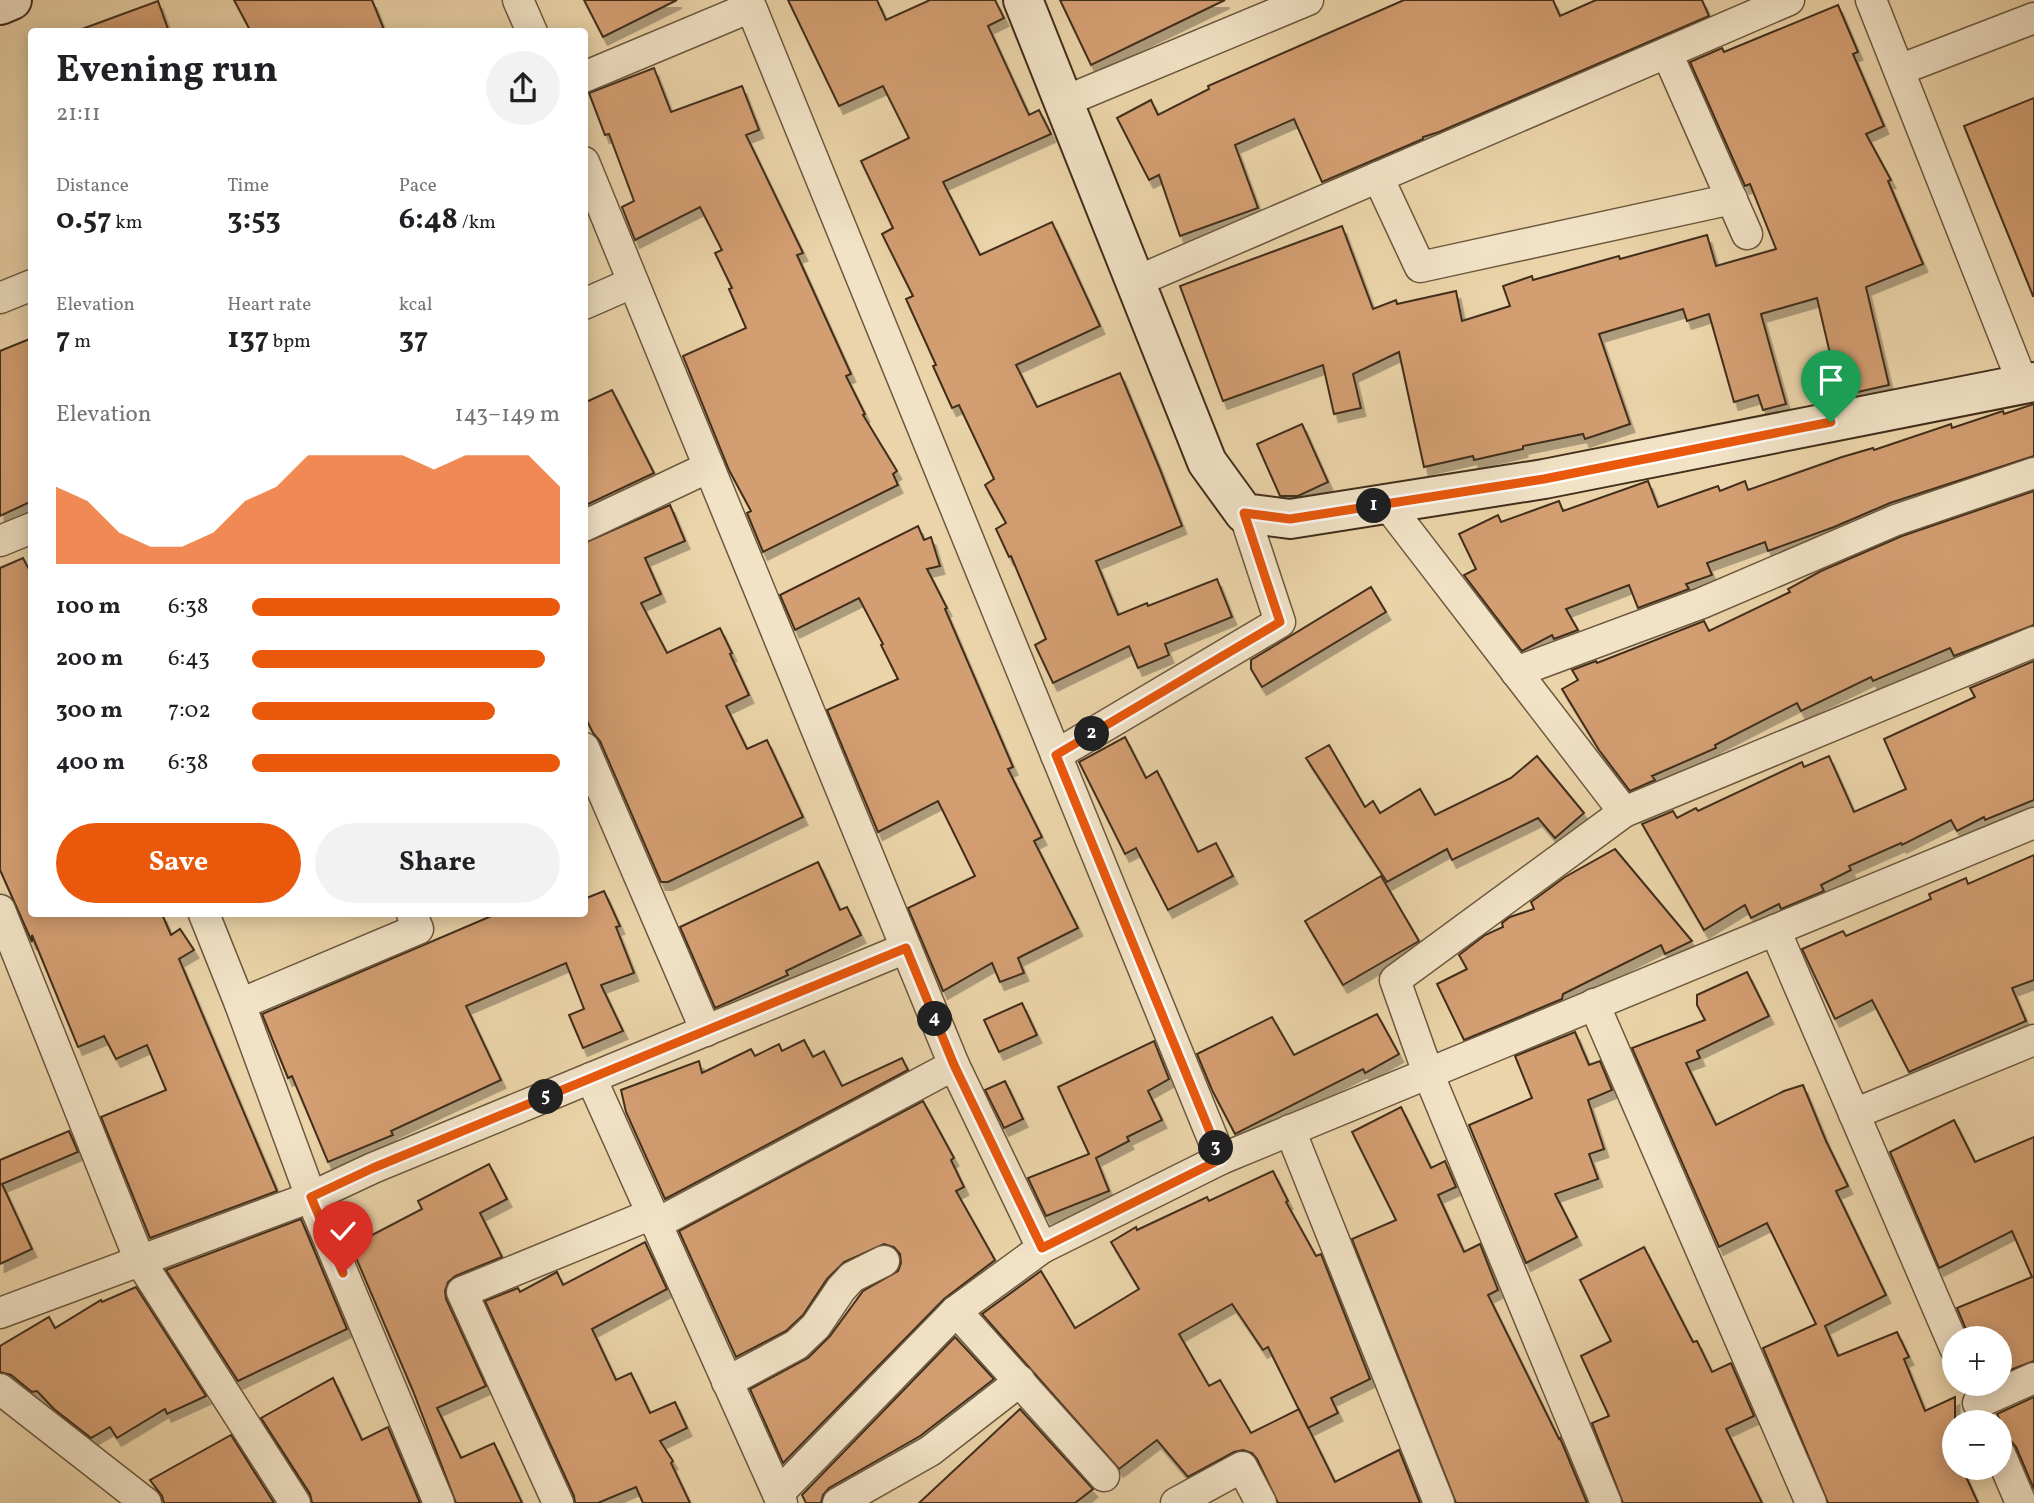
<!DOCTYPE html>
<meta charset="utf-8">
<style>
:root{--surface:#fff;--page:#f2f2f2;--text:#202124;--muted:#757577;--accent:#ea580c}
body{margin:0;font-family:Vollkorn,serif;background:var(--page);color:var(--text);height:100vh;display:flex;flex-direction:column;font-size:26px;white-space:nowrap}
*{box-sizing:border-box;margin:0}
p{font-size:23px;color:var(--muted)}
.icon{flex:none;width:38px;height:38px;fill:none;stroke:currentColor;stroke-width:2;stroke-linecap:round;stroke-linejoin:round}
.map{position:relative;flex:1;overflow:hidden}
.panel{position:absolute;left:28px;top:28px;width:560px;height:889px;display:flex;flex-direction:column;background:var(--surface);border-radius:7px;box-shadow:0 4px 18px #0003}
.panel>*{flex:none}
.fabs{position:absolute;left:1942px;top:1326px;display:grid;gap:14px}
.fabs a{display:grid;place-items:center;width:70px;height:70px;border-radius:50%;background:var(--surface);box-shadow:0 4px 18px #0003;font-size:35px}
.pin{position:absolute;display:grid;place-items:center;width:60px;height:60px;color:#fff;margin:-72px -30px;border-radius:50% 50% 50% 0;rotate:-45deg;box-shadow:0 0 7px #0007}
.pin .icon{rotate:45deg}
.km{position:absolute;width:35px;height:35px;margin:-18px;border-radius:50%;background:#222;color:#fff;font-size:19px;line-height:35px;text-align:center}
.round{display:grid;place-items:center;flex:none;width:74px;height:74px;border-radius:37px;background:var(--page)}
.headline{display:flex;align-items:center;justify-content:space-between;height:119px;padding:0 28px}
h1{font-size:38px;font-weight:700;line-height:52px}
.stats{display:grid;grid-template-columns:repeat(3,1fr);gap:10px;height:119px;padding:7px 28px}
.stats div{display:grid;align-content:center}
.stats b{font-size:30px;font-weight:700}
.stats small{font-size:19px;font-weight:400}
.stats p{font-size:19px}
.chart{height:196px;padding:14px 28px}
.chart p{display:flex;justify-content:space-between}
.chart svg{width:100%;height:126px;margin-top:7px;fill:var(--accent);opacity:.7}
.primary-button{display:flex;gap:14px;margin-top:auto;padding:14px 28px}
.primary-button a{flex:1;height:80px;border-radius:42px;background:var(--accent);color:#fff;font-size:28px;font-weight:700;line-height:80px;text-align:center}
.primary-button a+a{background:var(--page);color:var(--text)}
ul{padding:0 28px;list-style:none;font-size:23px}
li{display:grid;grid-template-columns:112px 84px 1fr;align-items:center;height:52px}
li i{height:18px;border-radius:9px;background:var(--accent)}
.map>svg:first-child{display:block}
.building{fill:#d39e72;stroke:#412e1b;stroke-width:2;filter:url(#shadow)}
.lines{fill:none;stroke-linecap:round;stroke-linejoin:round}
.street-casing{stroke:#6c583e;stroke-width:33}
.secondary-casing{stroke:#412e1b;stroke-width:42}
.street{stroke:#f2e3c7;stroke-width:30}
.secondary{stroke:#f2e3c7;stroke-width:38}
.route-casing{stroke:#fff;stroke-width:14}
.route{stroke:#ea580c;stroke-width:9}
</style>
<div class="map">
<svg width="2034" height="1503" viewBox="0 0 2034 1503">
<defs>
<filter id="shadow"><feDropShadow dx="4.5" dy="8" stdDeviation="0" flood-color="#0004"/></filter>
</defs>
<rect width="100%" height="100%" fill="#ebd4a9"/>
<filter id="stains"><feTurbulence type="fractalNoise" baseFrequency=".00286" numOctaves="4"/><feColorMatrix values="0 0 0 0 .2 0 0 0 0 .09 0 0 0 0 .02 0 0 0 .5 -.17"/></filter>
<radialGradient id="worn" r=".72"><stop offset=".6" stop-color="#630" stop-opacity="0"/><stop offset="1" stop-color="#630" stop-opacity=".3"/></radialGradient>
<g class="building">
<path d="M 234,0 L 372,0 L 385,32 L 251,32 Z"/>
<path d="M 584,0 L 677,0 L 603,37 Z"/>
<path d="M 788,0 L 877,0 L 886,20 L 930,0 L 995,0 L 1004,18 L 988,26 L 1029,115 L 1039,110 L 1051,134 L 943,182 L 980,255 L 1052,222 L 1100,326 L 1016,365 L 1037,407 L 1120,373 L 1159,467 L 1182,526 L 1096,561 L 1118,615 L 1147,603 L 1148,606 L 1217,579 L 1232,617 L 1165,644 L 1169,655 L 1138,668 L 1129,646 L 1053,683 L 1035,645 L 1046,639 L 1011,556 L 1009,557 L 996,529 L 1006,523 L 985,485 L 994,479 L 959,405 L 952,408 L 933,366 L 936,365 L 906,299 L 913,296 L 882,234 L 893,228 L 861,161 L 909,138 L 883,86 L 839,106 Z"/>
<path d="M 1060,0 L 1225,0 L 1091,65 Z"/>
<path d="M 1404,0 L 1553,0 L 1560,16 L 1596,0 L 1702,0 L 1709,16 L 1439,132 L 1423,137 L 1423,139 L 1322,182 L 1294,119 L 1235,145 L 1258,208 L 1180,236 L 1159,175 L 1149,180 L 1117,118 L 1151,100 L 1158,115 L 1209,89 L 1208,86 Z"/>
<path d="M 158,1 L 169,32 L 82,32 L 82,29 Z"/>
<path d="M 1838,5 L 1858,52 L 1853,54 L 1884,126 L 1866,134 L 1891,180 L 1888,181 L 1923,264 L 1866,287 L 1889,385 L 1840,396 L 1817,298 L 1761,314 L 1786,404 L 1763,410 L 1758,395 L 1734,402 L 1709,314 L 1687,321 L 1683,309 L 1599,334 L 1630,424 L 1585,439 L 1583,434 L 1523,446 L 1523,449 L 1474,460 L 1473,456 L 1424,467 L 1399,352 L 1353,374 L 1361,408 L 1334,414 L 1323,365 L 1223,401 L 1180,286 L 1342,226 L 1373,309 L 1396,300 L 1397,304 L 1456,291 L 1462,321 L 1510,306 L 1503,286 L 1532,276 L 1533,280 L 1619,256 L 1620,259 L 1707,235 L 1716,266 L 1776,249 L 1750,184 L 1745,186 L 1690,62 L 1722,48 L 1724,52 Z"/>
<path d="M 654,68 L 671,112 L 742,86 L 759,130 L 746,135 L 803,253 L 797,255 L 851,374 L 846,376 L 865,414 L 863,415 L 897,471 L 893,474 L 898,485 L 763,552 L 747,513 L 751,511 L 729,470 L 683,356 L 746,328 L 729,289 L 732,288 L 715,253 L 722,250 L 700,207 L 635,240 L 622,207 L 634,201 L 609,134 L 605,135 L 589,93 Z"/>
<path d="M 2034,98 L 2034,296 L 2033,296 L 1964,126 Z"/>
<path d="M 32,338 L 32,501 L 0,516 L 0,351 Z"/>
<path d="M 612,390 L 654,473 L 584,506 L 584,403 Z"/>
<path d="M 2034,404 L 2034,456 L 1890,503 L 1834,527 L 1768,551 L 1765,542 L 1707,563 L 1712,575 L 1686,584 L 1689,589 L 1638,608 L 1629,585 L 1566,609 L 1578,630 L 1554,639 L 1552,635 L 1522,651 L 1464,575 L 1476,569 L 1459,534 L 1498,515 L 1501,522 L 1559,501 L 1563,511 L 1648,481 L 1658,507 L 1718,486 L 1720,491 L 1745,481 L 1748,490 L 1842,457 L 1873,448 L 1874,450 L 1951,424 L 1952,428 L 2003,411 L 2004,414 Z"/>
<path d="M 1302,424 L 1328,482 L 1298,496 L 1280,496 L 1257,444 Z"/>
<path d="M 2034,491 L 2034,625 L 1954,656 L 1950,648 L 1873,681 L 1871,677 L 1801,711 L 1797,703 L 1715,745 L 1716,748 L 1652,776 L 1655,780 L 1630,791 L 1599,750 L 1562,689 L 1578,680 L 1572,670 L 1596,661 L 1597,663 L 1704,621 L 1709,631 L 1790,592 L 1788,589 L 1821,571 L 1902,536 Z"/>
<path d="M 670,505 L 685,541 L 645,558 L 661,594 L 641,603 L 667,653 L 720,628 L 732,653 L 730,654 L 749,695 L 726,706 L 747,749 L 767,740 L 803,817 L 668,882 L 661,882 L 600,741 L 593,733 L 584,715 L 584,543 Z"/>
<path d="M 918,526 L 924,540 L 931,537 L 940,566 L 927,569 L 947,608 L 945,609 L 1013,767 L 1008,769 L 1042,837 L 1034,841 L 1078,928 L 1018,958 L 1024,973 L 1000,982 L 992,963 L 943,991 L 908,908 L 975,876 L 938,801 L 878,832 L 827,710 L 898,679 L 881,645 L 883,644 L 859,598 L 795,630 L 780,595 Z"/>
<path d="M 23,558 L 32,575 L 32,914 L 162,914 L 171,935 L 180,929 L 194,950 L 179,959 L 277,1191 L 150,1238 L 101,1117 L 166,1090 L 147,1045 L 116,1059 L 104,1036 L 78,1047 L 32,935 L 32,942 L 0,870 L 0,568 Z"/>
<path d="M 1371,587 L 1386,612 L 1262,687 L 1251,669 L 1251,660 Z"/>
<path d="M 2034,661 L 2034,800 L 1985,820 L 1984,817 L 1957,831 L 1951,820 L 1902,845 L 1901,843 L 1849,866 L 1851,870 L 1821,885 L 1824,891 L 1781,909 L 1779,904 L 1751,918 L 1745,905 L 1704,930 L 1642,824 L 1673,811 L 1677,818 L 1696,808 L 1698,811 L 1802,762 L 1804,767 L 1829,756 L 1854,812 L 1906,789 L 1884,739 L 1975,697 L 1970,688 Z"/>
<path d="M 1125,737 L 1146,778 L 1157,771 L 1198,852 L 1216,843 L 1233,876 L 1168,910 L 1136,848 L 1125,854 L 1079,762 Z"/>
<path d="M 1329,745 L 1365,807 L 1373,801 L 1380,813 L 1420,789 L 1435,815 L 1511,778 L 1537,756 L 1584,813 L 1555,838 L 1538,818 L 1452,860 L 1447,849 L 1387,882 L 1306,758 Z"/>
<path d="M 1615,849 L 1692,941 L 1665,954 L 1661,945 L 1563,994 L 1562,999 L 1464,1040 L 1437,984 L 1467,969 L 1459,955 L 1485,935 L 1503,927 L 1502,923 L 1510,917 L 1534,909 L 1531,902 L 1565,877 Z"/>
<path d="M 2034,855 L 2034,980 L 2012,988 L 2026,1021 L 1909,1072 L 1872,1000 L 1835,1019 L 1802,949 L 1843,931 L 1846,936 L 1931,899 L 1929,894 L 1966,878 L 1968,884 Z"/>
<path d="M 818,862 L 840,910 L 847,907 L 861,935 L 786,971 L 788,975 L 715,1008 L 680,927 Z"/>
<path d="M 1381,876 L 1419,941 L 1343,985 L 1305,921 Z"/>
<path d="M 604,891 L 620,926 L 616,927 L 634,973 L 601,985 L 623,1031 L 583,1048 L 569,1015 L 584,1009 L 566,963 L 466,1006 L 501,1080 L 391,1131 L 393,1135 L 328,1162 L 292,1076 L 288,1078 L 262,1014 L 496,914 L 584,914 L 584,899 Z"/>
<path d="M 1747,972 L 1769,1016 L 1697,1051 L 1700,1058 L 1686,1063 L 1716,1125 L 1784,1091 L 1803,1085 L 1826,1141 L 1848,1186 L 1836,1191 L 1886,1295 L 1825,1326 L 1838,1356 L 1897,1332 L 1909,1357 L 1904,1359 L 1925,1411 L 1955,1397 L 1955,1430 L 1946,1434 L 1955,1452 L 1955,1468 L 1962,1468 L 1978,1503 L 1828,1503 L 1763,1348 L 1816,1324 L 1767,1223 L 1719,1247 L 1632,1048 L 1705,1020 L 1697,1005 L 1697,995 Z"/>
<path d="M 1022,1003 L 1037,1035 L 999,1052 L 984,1020 Z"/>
<path d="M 1377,1014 L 1399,1054 L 1365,1073 L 1363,1069 L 1235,1134 L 1212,1090 L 1197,1054 L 1272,1017 L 1294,1055 Z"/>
<path d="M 1575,1032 L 1589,1065 L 1600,1061 L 1612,1090 L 1588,1100 L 1604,1149 L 1589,1154 L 1598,1179 L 1555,1194 L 1577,1237 L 1526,1263 L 1469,1125 L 1532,1098 L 1515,1056 Z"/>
<path d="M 804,1040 L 813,1057 L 824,1051 L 842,1086 L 902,1058 L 908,1070 L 665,1199 L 626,1112 L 621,1090 L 699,1061 L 702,1073 L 751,1049 L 755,1056 L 779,1044 L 782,1051 Z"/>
<path d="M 1154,1041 L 1169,1079 L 1148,1091 L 1162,1120 L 1127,1137 L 1129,1141 L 1096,1158 L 1109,1191 L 1046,1216 L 1028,1178 L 1089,1154 L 1058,1087 Z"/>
<path d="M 1005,1081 L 1023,1119 L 1004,1128 L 985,1090 Z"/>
<path d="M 923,1101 L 954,1158 L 951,1160 L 964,1187 L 956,1191 L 995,1260 L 944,1299 L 783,1463 L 750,1389 L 808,1358 L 830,1336 L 863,1291 L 898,1271 L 901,1263 L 900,1254 L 894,1247 L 884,1244 L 844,1262 L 827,1279 L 803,1315 L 786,1331 L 736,1357 L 679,1231 Z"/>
<path d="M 1401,1107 L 1431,1168 L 1445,1161 L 1456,1187 L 1438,1195 L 1464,1252 L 1480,1244 L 1498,1290 L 1488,1295 L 1559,1439 L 1560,1438 L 1587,1503 L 1456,1503 L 1352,1239 L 1396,1220 L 1352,1132 Z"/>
<path d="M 1954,1120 L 1975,1162 L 2034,1137 L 2034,1361 L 2000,1374 L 2000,1339 L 1970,1339 L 1957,1308 L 2032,1277 L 2012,1231 L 1939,1268 L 1890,1152 Z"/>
<path d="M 69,1131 L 78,1152 L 2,1184 L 32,1249 L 0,1264 L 0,1160 Z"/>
<path d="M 489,1164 L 507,1199 L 480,1213 L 502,1257 L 455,1276 L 448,1282 L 445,1291 L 446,1299 L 486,1386 L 437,1408 L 461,1458 L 494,1443 L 522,1503 L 456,1503 L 413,1391 L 351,1246 L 422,1209 L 418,1201 Z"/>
<path d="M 1273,1171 L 1288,1201 L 1286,1202 L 1316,1256 L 1321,1254 L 1370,1379 L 1331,1398 L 1338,1413 L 1308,1428 L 1268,1347 L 1263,1350 L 1232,1304 L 1179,1334 L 1209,1386 L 1220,1380 L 1251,1433 L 1299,1409 L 1335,1482 L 1399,1450 L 1420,1503 L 1278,1503 L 1257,1459 L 1252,1453 L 1243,1450 L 1234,1452 L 1188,1477 L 1157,1440 L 1119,1469 L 982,1314 L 1041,1271 L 1075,1328 L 1139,1289 L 1111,1242 L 1136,1227 L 1137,1230 L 1207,1197 L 1209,1201 Z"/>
<path d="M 301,1219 L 347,1329 L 238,1381 L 166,1270 Z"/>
<path d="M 645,1242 L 667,1289 L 592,1329 L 616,1380 L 631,1373 L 650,1413 L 675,1402 L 687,1428 L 660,1441 L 673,1461 L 671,1463 L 690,1503 L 643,1503 L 636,1487 L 598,1503 L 575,1503 L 574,1496 L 485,1301 L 518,1288 L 520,1292 L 557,1272 L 563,1285 Z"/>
<path d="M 1644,1247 L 1693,1342 L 1697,1341 L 1712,1372 L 1731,1363 L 1754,1416 L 1726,1429 L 1762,1503 L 1623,1503 L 1592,1423 L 1609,1416 L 1581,1356 L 1611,1341 L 1580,1280 Z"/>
<path d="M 136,1287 L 206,1396 L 167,1414 L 165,1409 L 117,1438 L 110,1427 L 91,1438 L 54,1409 L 37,1391 L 32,1392 L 11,1375 L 0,1372 L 0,1346 L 49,1317 L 55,1328 L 101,1300 L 102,1302 Z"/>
<path d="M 955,1337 L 994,1379 L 920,1436 L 829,1488 L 823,1495 L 821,1503 L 806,1503 L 802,1495 Z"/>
<path d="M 333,1378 L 362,1440 L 388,1427 L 420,1503 L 312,1503 L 310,1494 L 261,1418 Z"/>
<path d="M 2034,1397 L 2034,1489 L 2016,1447 L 2009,1439 L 1997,1414 Z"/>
<path d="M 1020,1409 L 1093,1489 L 1075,1503 L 919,1503 Z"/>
<path d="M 231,1435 L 274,1503 L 164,1503 L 162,1496 L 150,1480 Z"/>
</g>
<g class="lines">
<g class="street-casing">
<g id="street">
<path d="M 518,0 L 532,32"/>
<path d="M 1871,0 L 2023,384"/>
<path d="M 1667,53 L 1747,234"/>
<path d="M 1899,70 L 2034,18"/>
<path d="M 584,77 L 751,7 L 1221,1159"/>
<path d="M 1063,102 L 1308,0"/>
<path d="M 584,162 L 954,1065 L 1042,1248 L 1221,1159 L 2034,823"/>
<path d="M 1378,177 L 1420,267 L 1732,199"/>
<path d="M 1135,282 L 1789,0"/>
<path d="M 0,298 L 32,285"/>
<path d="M 584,304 L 632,283"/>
<path d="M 1387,504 L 1624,812 L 1395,980 L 1428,1073 L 1606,1503"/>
<path d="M 584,526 L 709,467"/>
<path d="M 0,541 L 32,528"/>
<path d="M 1516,672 L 1702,603 L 1896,520 L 2034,473"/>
<path d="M 584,748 L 706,1031"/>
<path d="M 1056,755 L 1280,622 L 1244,513"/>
<path d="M 1624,812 L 2034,642"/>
<path d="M 0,910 L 140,1261 L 295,1503"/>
<path d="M 204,914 L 240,1004 L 311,1197 L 439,1503"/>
<path d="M 1775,930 L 1955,1348"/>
<path d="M 240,1004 L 418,929 L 412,914"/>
<path d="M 1594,1004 L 1811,1503"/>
<path d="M 1854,1114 L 2034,1040"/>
<path d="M 1290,1130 L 1439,1503"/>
<path d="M 656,1224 L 954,1065"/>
<path d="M 956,1311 L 1104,1476"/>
<path d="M 0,1313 L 311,1197 L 373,1168 L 591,1078"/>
<path d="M 727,1382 L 796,1345 L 816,1326 L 841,1289 L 852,1277 L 884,1261"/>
<path d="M 0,1389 L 146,1503"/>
<path d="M 1978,1403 L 2034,1378"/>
<path d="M 2000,1454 L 2021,1503"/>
<path d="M 778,1494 L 956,1311 L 1042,1248"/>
<path d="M 558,1503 L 462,1292 L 652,1214"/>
<path d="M 782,1503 L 591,1078 L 906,948"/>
<path d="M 838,1503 L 930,1451 L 1020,1381"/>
<path d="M 1176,1503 L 1242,1467 L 1261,1503"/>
</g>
</g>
<g class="secondary-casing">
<g id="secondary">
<path d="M 1023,0 L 1207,462 L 1244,513 L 1290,519 L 1544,479 L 2034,382"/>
<path d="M 0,5 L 12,0"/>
</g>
</g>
<use href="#street" class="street"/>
<use href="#secondary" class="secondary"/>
</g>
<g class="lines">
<g class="route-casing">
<path id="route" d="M 343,1273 L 311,1197 L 373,1168 L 906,948 L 954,1065 L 1042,1248 L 1221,1159 L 1056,755 L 1280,622 L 1244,513 L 1290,519 L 1544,479 L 1831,422"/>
</g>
<use href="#route" class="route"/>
</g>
<rect width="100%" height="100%" filter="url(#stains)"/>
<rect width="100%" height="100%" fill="url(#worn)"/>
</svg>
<div class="fabs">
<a>+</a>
<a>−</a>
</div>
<div class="pin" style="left:1831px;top:422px;background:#1e9e55"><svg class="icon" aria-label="arrive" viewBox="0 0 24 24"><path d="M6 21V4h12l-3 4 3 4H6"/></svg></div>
<div class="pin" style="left:343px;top:1273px;background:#d93025"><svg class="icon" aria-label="check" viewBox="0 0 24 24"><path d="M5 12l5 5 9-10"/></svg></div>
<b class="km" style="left:1374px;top:506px">1</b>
<b class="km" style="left:1092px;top:734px">2</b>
<b class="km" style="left:1216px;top:1148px">3</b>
<b class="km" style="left:935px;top:1019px">4</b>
<b class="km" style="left:546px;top:1097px">5</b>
<section class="panel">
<div class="headline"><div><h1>Evening run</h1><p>21:11</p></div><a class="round"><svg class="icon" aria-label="share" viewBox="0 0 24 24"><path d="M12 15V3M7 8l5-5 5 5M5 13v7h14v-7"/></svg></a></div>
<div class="stats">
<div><p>Distance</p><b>0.57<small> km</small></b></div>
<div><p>Time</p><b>3:53</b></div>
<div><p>Pace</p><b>6:48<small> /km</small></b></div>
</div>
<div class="stats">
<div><p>Elevation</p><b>7<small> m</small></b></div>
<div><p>Heart rate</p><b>137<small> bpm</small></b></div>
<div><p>kcal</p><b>37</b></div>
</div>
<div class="chart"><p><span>Elevation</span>143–149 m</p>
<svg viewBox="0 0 160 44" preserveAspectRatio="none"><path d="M0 44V17L10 22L20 33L30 38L40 38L50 33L60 22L70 17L80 6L90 6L100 6L110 6L120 11L130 6L140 6L150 6L160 17V44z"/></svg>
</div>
<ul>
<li><b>100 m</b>6:38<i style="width:100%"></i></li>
<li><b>200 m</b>6:43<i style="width:95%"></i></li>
<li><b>300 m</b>7:02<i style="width:79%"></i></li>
<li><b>400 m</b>6:38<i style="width:100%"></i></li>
</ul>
<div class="primary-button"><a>Save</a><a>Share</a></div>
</section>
</div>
